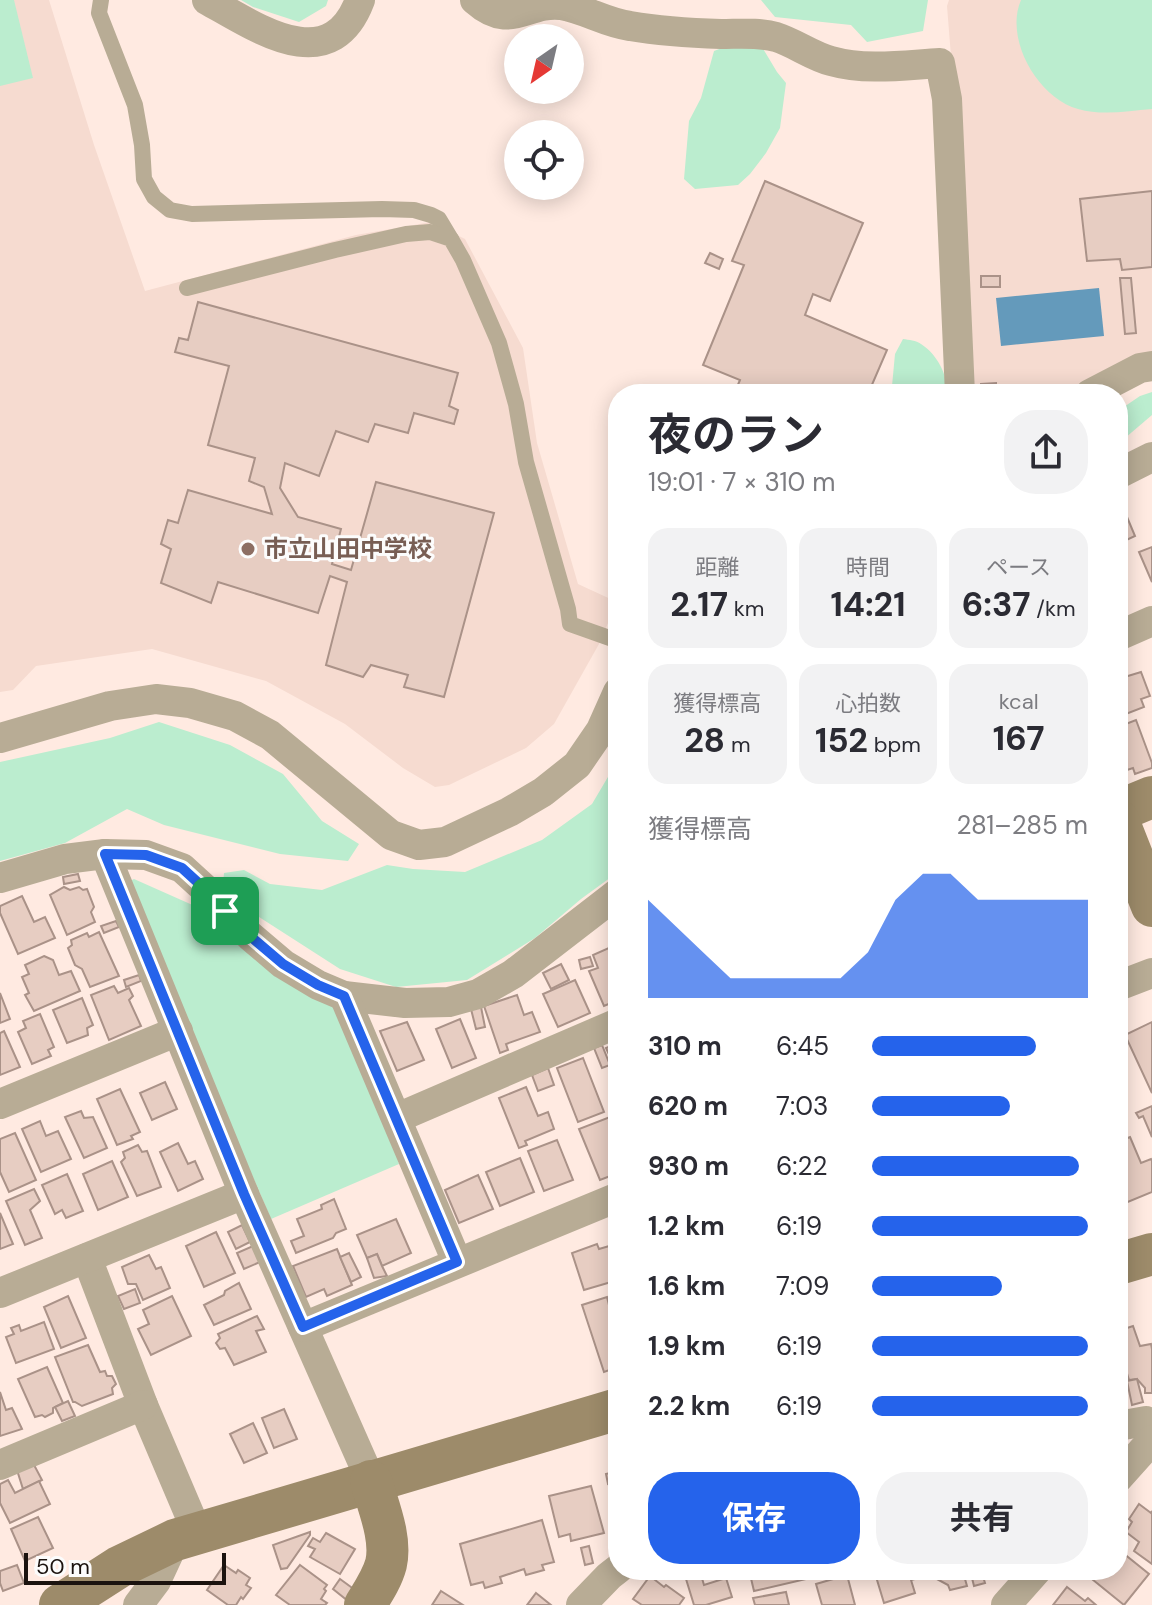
<!DOCTYPE html>
<html lang="ja">
<meta charset="utf-8">
<style>
:root{--surface:#fff;--page:#f2f2f3;--text:#2b2b33;--muted:#7c7c81;--accent:#2563eb}
body{margin:0;font-family:"DM Sans","Noto Sans JP",sans-serif;background:var(--page);color:var(--text);height:100vh;display:flex;flex-direction:column;font-size:30px;white-space:nowrap}
*{box-sizing:border-box;margin:0}
p{font-size:26px;color:var(--muted)}
.icon{flex:none;width:44px;height:44px;fill:none;stroke:currentColor;stroke-width:2;stroke-linecap:round;stroke-linejoin:round}
.map{position:relative;flex:1;overflow:hidden}
.drawer{position:absolute;left:608px;top:384px;width:520px;height:1196px;display:flex;flex-direction:column;background:var(--surface);border-radius:32px;box-shadow:0 4px 20px #0003}
.drawer>*{flex:none}
.needle{width:52px;rotate:214deg}
.buttons{position:absolute;left:504px;top:24px;display:grid;gap:16px}
.buttons a{display:grid;place-items:center;width:80px;height:80px;border-radius:50%;background:var(--surface);box-shadow:0 4px 20px #0003;font-size:40px}
.scale{position:absolute;left:24px;bottom:20px;width:202px;box-sizing:border-box;padding-left:8px;border:4px solid #1b130f;border-top:0;font-size:22px;line-height:28px;white-space:nowrap;color:#1b130f;-webkit-text-stroke:6px #fcfcfc;paint-order:stroke}
.pin{position:absolute;display:grid;place-items:center;width:68px;height:68px;color:#fff;margin:-34px;border-radius:16px;box-shadow:0 4px 12px #0006}
.round{display:grid;place-items:center;flex:none;width:84px;height:84px;border-radius:32px;background:var(--page)}
.overview{display:flex;align-items:center;justify-content:space-between;height:136px;padding:0 40px}
h1{font-size:44px;font-weight:700;line-height:60px}
.stats{display:grid;grid-template-columns:repeat(3,1fr);gap:12px;height:136px;padding:8px 40px}
.stats div{display:grid;align-content:center;border-radius:20px;background:var(--page);text-align:center}
.stats b{font-size:34px;font-weight:700}
.stats small{font-size:22px;font-weight:400}
.stats p{font-size:22px}
.chart{height:224px;padding:16px 40px}
.chart p{display:flex;justify-content:space-between}
.chart svg{width:100%;height:144px;margin-top:8px;fill:var(--accent);opacity:.7}
.primary-button{display:flex;gap:16px;margin-top:auto;padding:16px 40px}
.primary-button a{flex:1;height:92px;border-radius:32px;background:var(--accent);color:#fff;font-size:32px;font-weight:700;line-height:92px;text-align:center}
.primary-button a+a{background:var(--page);color:var(--text)}
ul{padding:0 40px;list-style:none;font-size:26px}
li{display:grid;grid-template-columns:128px 96px 1fr;align-items:center;height:60px}
li i{height:20px;border-radius:10px;background:var(--accent)}
.map>svg:first-child{display:block}
.built{fill:#f6dbd0}
.green{fill:#bbedcf}
.water{fill:#649abb}
.building{fill:#e7cdc2;stroke:#aa9288;stroke-width:2}
.lines{fill:none;stroke-linecap:round;stroke-linejoin:round}
.lane{stroke:#b8ac95;stroke-width:16}
.street{stroke:#b8ac95;stroke-width:30}
.secondary{stroke:#9d8b6a;stroke-width:42}
.route-casing{stroke:#fff;stroke-width:16}
.route{stroke:#2563eb;stroke-width:10}
.education-dot{fill:#8d6e63;stroke:#fcfcfc;stroke-width:3}
.labels{text-anchor:middle;stroke-width:6;stroke-linejoin:round;paint-order:stroke}
.education-label{font-size:24px;font-weight:bold;fill:#785e54;stroke:#fcfcfc;text-anchor:start}
</style>
<div class="map">
<svg width="1152" height="1605" viewBox="0 0 1152 1605">
<rect width="100%" height="100%" fill="#ffeae1"/>
<g class="built">
<path d="M 0,0 L 49,0 L 94,145 L 145,291 L 356,235 L 431,222 L 465,239 L 523,348 L 537,443 L 578,584 L 617,602 L 599,644 L 554,724 L 526,748 L 449,785 L 435,787 L 403,768 L 345,724 L 266,681 L 152,649 L 36,666 L 13,690 L 0,692 Z"/>
<path d="M 949,0 L 1152,0 L 1152,352 L 1067,394 L 971,394 L 960,169 L 947,6 Z"/>
</g>
<g class="green">
<path d="M 0,0 L 14,0 L 33,78 L 0,86 Z"/>
<path d="M 241,0 L 328,0 L 326,6 L 299,22 L 253,7 Z"/>
<path d="M 761,0 L 928,0 L 923,31 L 867,42 L 851,25 L 775,17 Z"/>
<path d="M 1021,0 L 1152,0 L 1152,109 C 1128,111 1102,116 1078,109 C 1038,98 1004,39 1021,0 Z"/>
<path d="M 735,43 L 762,47 L 777,72 L 786,83 L 780,128 L 766,153 L 750,174 L 738,185 L 695,189 L 684,179 L 689,121 L 701,98 L 714,51 Z"/>
<path d="M 903,339 C 909,340 916,340 921,344 C 938,355 947,375 948,394 L 887,394 L 892,386 L 895,354 Z"/>
<path d="M 1152,392 L 1152,415 L 1118,444 L 1118,411 L 1140,396 Z"/>
<path d="M 159,722 L 230,745 L 283,774 L 322,821 L 359,844 L 348,861 L 280,854 L 164,825 L 127,809 L 65,843 L 0,861 L 0,762 L 110,738 Z"/>
<path d="M 618,760 L 618,872 L 581,899 L 535,938 L 467,980 L 396,987 L 340,969 L 253,913 L 223,884 L 224,873 L 244,870 L 270,884 L 322,890 L 387,865 L 413,869 L 465,872 L 542,840 L 592,804 Z"/>
<path d="M 134,879 L 224,919 L 332,1005 L 387,1124 L 399,1164 L 271,1219 L 126,883 Z"/>
</g>
<path class="water" d="M 1099,288 L 1104,336 L 1001,346 L 996,298 Z"/>
<g class="building">
<path d="M 765,181 L 863,223 L 830,301 L 813,294 L 805,315 L 887,350 L 868,394 L 734,394 L 740,380 L 703,365 L 744,265 L 732,261 Z"/>
<path d="M 1152,191 L 1152,267 L 1122,270 L 1120,259 L 1087,261 L 1080,199 Z"/>
<path d="M 710,253 L 723,259 L 719,269 L 705,263 Z"/>
<rect x="981" y="276" width="19" height="11"/>
<path d="M 1120,278 L 1131,278 L 1136,333 L 1125,334 Z"/>
<path d="M 198,302 L 458,373 L 449,406 L 458,410 L 454,424 L 414,413 L 408,433 L 375,424 L 368,442 L 336,431 L 319,476 L 285,463 L 280,488 L 298,517 L 341,529 L 332,564 L 351,570 L 376,482 L 494,513 L 444,697 L 404,687 L 408,675 L 371,665 L 363,677 L 326,665 L 347,582 L 330,576 L 318,613 L 218,582 L 211,603 L 161,583 L 171,549 L 161,544 L 168,520 L 178,523 L 188,490 L 272,514 L 264,487 L 249,481 L 255,458 L 208,445 L 229,366 L 175,352 L 179,338 L 188,340 Z"/>
<path d="M 996,383 L 996,394 L 981,394 L 981,384 Z"/>
<path d="M 1127,517 L 1135,536 L 1118,544 L 1118,522 Z"/>
<path d="M 1152,547 L 1152,582 L 1139,552 Z"/>
<path d="M 1141,672 L 1150,696 L 1141,699 L 1144,707 L 1118,717 L 1118,679 Z"/>
<path d="M 1136,720 L 1152,763 L 1152,768 L 1135,774 L 1133,768 L 1121,772 L 1118,763 L 1118,727 Z"/>
<path d="M 78,874 L 80,881 L 64,884 L 63,877 Z"/>
<path d="M 64,887 L 70,890 L 79,887 L 83,890 L 87,889 L 94,907 L 91,912 L 95,922 L 67,935 L 50,895 Z"/>
<path d="M 22,896 L 34,922 L 45,917 L 55,938 L 18,954 L 0,913 L 0,906 Z"/>
<path d="M 116,921 L 119,927 L 104,933 L 101,926 Z"/>
<path d="M 99,932 L 119,976 L 90,987 L 82,969 L 75,965 L 68,948 L 72,945 L 71,940 L 87,933 L 89,937 Z"/>
<path d="M 611,947 L 618,963 L 618,1000 L 604,1006 L 589,971 L 598,968 L 593,955 Z"/>
<path d="M 44,956 L 53,960 L 59,975 L 71,971 L 80,991 L 34,1011 L 25,995 L 29,993 L 22,977 L 29,974 L 25,965 Z"/>
<path d="M 590,957 L 593,966 L 581,969 L 579,960 Z"/>
<path d="M 561,964 L 569,980 L 551,989 L 543,973 Z"/>
<path d="M 139,975 L 141,981 L 126,987 L 124,980 Z"/>
<path d="M 575,980 L 590,1013 L 558,1027 L 543,994 Z"/>
<path d="M 114,986 L 118,993 L 129,988 L 133,996 L 129,1000 L 141,1026 L 109,1040 L 91,995 Z"/>
<path d="M 0,993 L 10,1019 L 0,1023 Z"/>
<path d="M 517,995 L 524,1015 L 532,1012 L 540,1032 L 506,1044 L 508,1050 L 500,1053 L 484,1006 Z"/>
<path d="M 82,998 L 93,1025 L 87,1028 L 88,1035 L 67,1043 L 53,1010 Z"/>
<path d="M 481,1007 L 485,1027 L 476,1029 L 471,1009 Z"/>
<path d="M 40,1014 L 54,1047 L 48,1050 L 51,1056 L 32,1064 L 18,1032 L 26,1028 L 23,1021 Z"/>
<path d="M 460,1019 L 476,1058 L 452,1068 L 436,1029 Z"/>
<path d="M 407,1022 L 424,1060 L 397,1071 L 380,1031 Z"/>
<path d="M 1152,1022 L 1152,1093 L 1125,1035 Z"/>
<path d="M 4,1031 L 20,1067 L 0,1075 L 0,1033 Z"/>
<path d="M 618,1043 L 618,1074 L 606,1048 Z"/>
<path d="M 602,1045 L 610,1065 L 602,1068 L 594,1048 Z"/>
<path d="M 583,1058 L 604,1112 L 578,1122 L 557,1068 Z"/>
<path d="M 548,1068 L 554,1085 L 538,1091 L 532,1075 Z"/>
<path d="M 165,1082 L 177,1109 L 152,1120 L 140,1093 Z"/>
<path d="M 526,1087 L 538,1116 L 548,1112 L 554,1129 L 525,1141 L 527,1145 L 519,1148 L 499,1098 Z"/>
<path d="M 120,1089 L 140,1132 L 131,1136 L 133,1139 L 117,1145 L 97,1099 Z"/>
<path d="M 1152,1106 L 1152,1137 L 1143,1116 L 1139,1118 L 1136,1113 Z"/>
<path d="M 81,1111 L 84,1118 L 93,1117 L 107,1148 L 84,1158 L 65,1117 Z"/>
<path d="M 610,1117 L 618,1137 L 618,1173 L 600,1180 L 579,1129 Z"/>
<path d="M 40,1121 L 46,1136 L 58,1131 L 71,1159 L 41,1172 L 22,1129 Z"/>
<path d="M 15,1133 L 36,1180 L 9,1192 L 0,1172 L 0,1139 Z"/>
<path d="M 1130,1137 L 1141,1163 L 1151,1159 L 1152,1161 L 1152,1192 L 1118,1206 L 1118,1142 Z"/>
<path d="M 557,1140 L 573,1180 L 544,1191 L 528,1151 Z"/>
<path d="M 178,1143 L 188,1164 L 195,1161 L 203,1179 L 178,1191 L 160,1152 Z"/>
<path d="M 138,1145 L 142,1152 L 147,1151 L 161,1187 L 137,1196 L 121,1162 L 125,1158 L 123,1152 Z"/>
<path d="M 520,1158 L 534,1192 L 500,1206 L 486,1172 Z"/>
<path d="M 112,1161 L 128,1197 L 98,1210 L 83,1174 Z"/>
<path d="M 67,1174 L 83,1211 L 66,1218 L 62,1210 L 55,1214 L 42,1185 Z"/>
<path d="M 478,1175 L 493,1209 L 459,1223 L 445,1190 Z"/>
<path d="M 34,1189 L 40,1201 L 30,1210 L 42,1238 L 25,1245 L 6,1201 Z"/>
<path d="M 334,1199 L 346,1229 L 336,1233 L 333,1238 L 296,1253 L 291,1241 L 304,1236 L 297,1219 L 322,1209 L 321,1205 Z"/>
<path d="M 0,1213 L 13,1244 L 0,1249 Z"/>
<path d="M 396,1219 L 411,1253 L 382,1266 L 377,1254 L 367,1258 L 357,1235 Z"/>
<path d="M 242,1225 L 250,1242 L 236,1249 L 228,1232 Z"/>
<path d="M 216,1232 L 235,1273 L 204,1287 L 186,1246 Z"/>
<path d="M 597,1244 L 599,1249 L 616,1244 L 618,1252 L 612,1254 L 618,1273 L 618,1280 L 584,1290 L 572,1253 Z"/>
<path d="M 253,1246 L 260,1262 L 244,1269 L 237,1253 Z"/>
<path d="M 337,1249 L 352,1285 L 327,1296 L 324,1289 L 306,1297 L 293,1266 Z"/>
<path d="M 349,1253 L 361,1277 L 351,1282 L 340,1257 Z"/>
<path d="M 377,1254 L 382,1266 L 387,1276 L 374,1278 L 367,1258 Z"/>
<path d="M 149,1255 L 156,1269 L 161,1267 L 170,1288 L 143,1300 L 136,1284 L 128,1284 L 122,1267 Z"/>
<path d="M 239,1283 L 251,1309 L 214,1325 L 204,1305 L 224,1295 L 225,1291 Z"/>
<path d="M 135,1289 L 140,1303 L 124,1309 L 118,1296 Z"/>
<path d="M 68,1296 L 86,1338 L 61,1348 L 44,1307 Z"/>
<path d="M 172,1296 L 191,1336 L 151,1355 L 138,1329 L 149,1324 L 143,1310 Z"/>
<path d="M 607,1297 L 609,1305 L 617,1303 L 618,1305 L 618,1362 L 616,1362 L 618,1367 L 604,1372 L 582,1305 Z"/>
<path d="M 257,1316 L 264,1329 L 256,1331 L 266,1352 L 234,1365 L 225,1348 L 220,1349 L 216,1343 L 220,1338 L 218,1334 Z"/>
<path d="M 44,1322 L 54,1349 L 16,1363 L 6,1337 L 14,1334 L 11,1328 L 19,1325 L 21,1331 Z"/>
<path d="M 1133,1326 L 1140,1346 L 1151,1344 L 1152,1349 L 1152,1393 L 1145,1393 L 1145,1388 L 1137,1379 L 1129,1380 L 1118,1344 L 1118,1331 Z"/>
<path d="M 88,1345 L 100,1372 L 105,1371 L 107,1376 L 112,1376 L 116,1384 L 112,1388 L 113,1394 L 82,1406 L 75,1402 L 73,1402 L 55,1357 Z"/>
<path d="M 47,1367 L 63,1403 L 53,1408 L 53,1413 L 45,1417 L 42,1415 L 35,1417 L 18,1379 Z"/>
<path d="M 1137,1379 L 1143,1402 L 1132,1405 L 1127,1381 Z"/>
<path d="M 0,1392 L 6,1410 L 12,1408 L 22,1429 L 0,1436 Z"/>
<path d="M 68,1401 L 75,1416 L 62,1421 L 55,1407 Z"/>
<path d="M 284,1409 L 297,1439 L 274,1448 L 262,1418 Z"/>
<path d="M 253,1423 L 267,1453 L 244,1463 L 230,1434 Z"/>
<path d="M 33,1463 L 42,1480 L 23,1489 L 17,1470 Z"/>
<path d="M 618,1471 L 618,1481 L 608,1484 L 606,1474 Z"/>
<path d="M 8,1480 L 15,1493 L 39,1481 L 50,1504 L 10,1523 L 0,1503 L 0,1484 Z"/>
<path d="M 591,1486 L 604,1533 L 571,1541 L 570,1534 L 559,1537 L 549,1496 Z"/>
<path d="M 1139,1504 L 1151,1513 L 1152,1511 L 1152,1564 L 1134,1551 L 1139,1542 L 1126,1532 L 1132,1522 L 1129,1519 Z"/>
<path d="M 38,1517 L 53,1548 L 25,1561 L 11,1529 Z"/>
<path d="M 542,1520 L 554,1562 L 542,1565 L 544,1570 L 526,1575 L 524,1569 L 500,1577 L 502,1583 L 485,1588 L 483,1582 L 471,1585 L 460,1544 Z"/>
<path d="M 310,1532 L 310,1535 L 287,1568 L 281,1569 L 273,1545 Z"/>
<path d="M 326,1533 L 355,1549 L 340,1574 L 310,1557 L 315,1549 L 308,1546 L 313,1538 L 320,1542 Z"/>
<path d="M 589,1546 L 593,1563 L 585,1565 L 581,1548 Z"/>
<path d="M 1118,1549 L 1149,1574 L 1124,1605 L 1082,1571 L 1118,1570 Z"/>
<path d="M 17,1565 L 24,1583 L 3,1591 L 0,1583 L 0,1571 Z"/>
<path d="M 224,1565 L 236,1573 L 238,1570 L 250,1578 L 246,1585 L 251,1588 L 243,1599 L 241,1597 L 236,1605 L 228,1605 L 207,1590 Z"/>
<path d="M 300,1565 L 327,1585 L 324,1589 L 326,1591 L 321,1599 L 327,1603 L 325,1605 L 290,1605 L 276,1595 Z"/>
<path d="M 749,1570 L 804,1570 L 806,1579 L 754,1591 Z"/>
<path d="M 874,1570 L 924,1570 L 926,1576 L 911,1580 L 915,1593 L 884,1603 Z"/>
<path d="M 933,1570 L 964,1570 L 963,1572 L 967,1586 L 950,1590 L 948,1585 L 935,1578 Z"/>
<path d="M 970,1570 L 981,1570 L 985,1583 L 974,1586 Z"/>
<path d="M 701,1575 L 704,1585 L 726,1578 L 732,1597 L 706,1605 L 694,1605 L 686,1579 Z"/>
<path d="M 847,1575 L 855,1605 L 822,1605 L 816,1584 Z"/>
<path d="M 650,1576 L 664,1587 L 666,1585 L 684,1598 L 679,1605 L 642,1605 L 633,1599 Z"/>
<path d="M 340,1579 L 355,1590 L 348,1601 L 333,1589 Z"/>
<path d="M 1067,1587 L 1085,1601 L 1088,1598 L 1096,1605 L 1053,1605 Z"/>
<path d="M 441,1591 L 463,1605 L 432,1605 Z"/>
<path d="M 786,1592 L 789,1605 L 755,1605 L 753,1598 Z"/>
<path d="M 536,1593 L 551,1605 L 527,1605 Z"/>
</g>
<g class="lines">
<g class="lane">
<path d="M 101,0 L 99,13 L 135,105 L 142,145 L 144,179 L 154,197 L 170,210 L 192,214 L 382,209 L 414,210 L 431,215 L 439,219 L 451,239"/>
<path d="M 187,288 L 335,250 L 406,234 L 430,232 L 451,239 L 463,260 L 499,343 L 516,404 L 526,462 L 568,609 L 570,624 L 618,641"/>
</g>
<g class="street">
<path d="M 207,0 C 256,27 330,80 360,0"/>
<path d="M 475,0 C 511,32 526,1 561,5 C 585,9 606,23 630,26 C 660,31 691,33 721,34 C 739,34 758,32 776,37 C 795,43 812,56 831,61 C 866,71 905,65 940,63 L 947,99 L 960,394"/>
<path d="M 1090,394 L 1140,368 L 1152,366"/>
<path d="M 1118,474 L 1152,457"/>
<path d="M 1118,636 L 1152,621"/>
<path d="M 0,738 L 110,706 L 156,699 L 190,703 L 235,716 L 270,735 L 391,835 L 419,845 L 445,842 L 509,812 L 543,792 L 577,765 L 601,730 L 618,692"/>
<path d="M 105,854 L 244,1194 L 371,1481"/>
<path d="M 0,878 L 65,859 L 105,854 L 146,855 L 182,868 L 205,889 L 250,936 L 283,964 L 318,985 L 344,996 L 405,1003 L 449,1002 L 478,994 L 513,974 L 618,893"/>
<path d="M 1118,986 L 1152,973"/>
<path d="M 344,996 L 457,1262"/>
<path d="M 0,1104 L 178,1031"/>
<path d="M 397,1118 L 618,1023"/>
<path d="M 87,1258 L 143,1405 L 197,1532"/>
<path d="M 0,1293 L 244,1194"/>
<path d="M 303,1327 L 618,1197"/>
<path d="M 1118,1426 L 1146,1421 L 1152,1424"/>
<path d="M 0,1465 L 143,1405"/>
<path d="M 1118,1478 L 1152,1440"/>
<path d="M 138,1605 L 156,1581 L 175,1540"/>
<path d="M 581,1605 L 609,1576 L 618,1569"/>
<path d="M 1006,1605 L 1037,1570"/>
</g>
<g class="secondary">
<path d="M 1118,811 L 1152,797"/>
<path d="M 1118,820 L 1152,906"/>
<path d="M 1118,1264 L 1152,1254"/>
<path d="M 60,1605 L 119,1567 L 175,1540 L 618,1409"/>
<path d="M 365,1605 C 373,1592 382,1579 386,1564 C 392,1538 378,1506 371,1481"/>
</g>
</g>
<g class="lines">
<g class="route-casing">
<path id="route" d="M 105,854 L 146,855 L 182,868 L 205,889 L 250,936 L 283,964 L 318,985 L 344,996 L 457,1262 L 303,1327 L 244,1194 Z"/>
</g>
<use href="#route" class="route"/>
</g>
<circle class="education-dot" cx="248" cy="549" r="8"/>
<g class="labels">
<g class="education-label">
<text x="264" y="557">市立山田中学校</text>
</g>
</g>
</svg>
<div class="buttons">
<a><svg class="needle" viewBox="-14 -14 28 28"><path d="M0-13l5 13h-10z" fill="#e53935"/><path d="M0 13l5-13h-10z" fill="#7c7c81"/></svg></a>
<a><svg class="icon" aria-label="locate" viewBox="0 0 24 24"><circle cx="12" cy="12" r="6"/><path d="M12 2v4M12 18v4M2 12h4M18 12h4"/></svg></a>
</div>
<div class="scale">50 m</div>
<div class="pin" style="left:225px;top:911px;background:#1e9e55"><svg class="icon" aria-label="arrive" viewBox="0 0 24 24"><path d="M6 21V4h12l-3 4 3 4H6"/></svg></div>
<section class="drawer">
<div class="overview"><div><h1>夜のラン</h1><p>19:01 · 7 × 310 m</p></div><a class="round"><svg class="icon" aria-label="share" viewBox="0 0 24 24"><path d="M12 15V3M7 8l5-5 5 5M5 13v7h14v-7"/></svg></a></div>
<div class="stats">
<div><p>距離</p><b>2.17<small> km</small></b></div>
<div><p>時間</p><b>14:21</b></div>
<div><p>ペース</p><b>6:37<small> /km</small></b></div>
</div>
<div class="stats">
<div><p>獲得標高</p><b>28<small> m</small></b></div>
<div><p>心拍数</p><b>152<small> bpm</small></b></div>
<div><p>kcal</p><b>167</b></div>
</div>
<div class="chart"><p><span>獲得標高</span>281–285 m</p>
<svg viewBox="0 0 160 44" preserveAspectRatio="none"><path d="M0 44V14L10 22L20 30L30 38L40 38L50 38L60 38L70 38L80 30L90 14L100 6L110 6L120 14L130 14L140 14L150 14L160 14V44z"/></svg>
</div>
<ul>
<li><b>310 m</b>6:45<i style="width:76%"></i></li>
<li><b>620 m</b>7:03<i style="width:64%"></i></li>
<li><b>930 m</b>6:22<i style="width:96%"></i></li>
<li><b>1.2 km</b>6:19<i style="width:100%"></i></li>
<li><b>1.6 km</b>7:09<i style="width:60%"></i></li>
<li><b>1.9 km</b>6:19<i style="width:100%"></i></li>
<li><b>2.2 km</b>6:19<i style="width:100%"></i></li>
</ul>
<div class="primary-button"><a>保存</a><a>共有</a></div>
</section>
</div>
